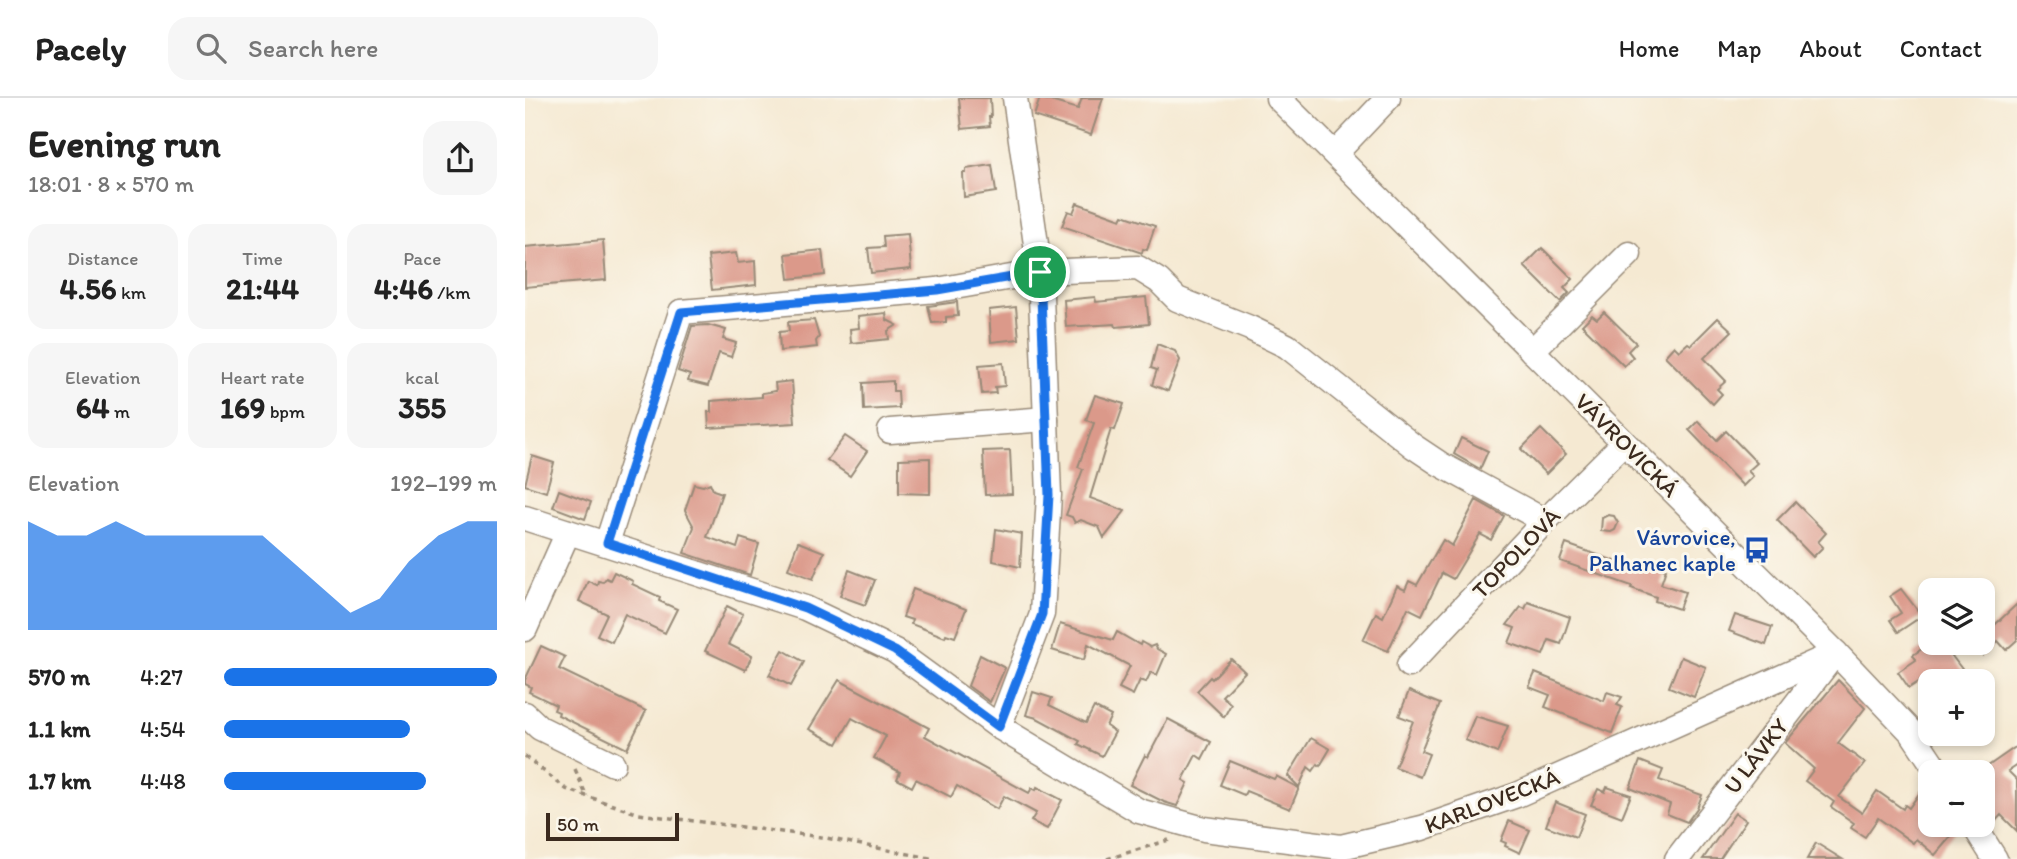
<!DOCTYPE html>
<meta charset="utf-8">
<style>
:root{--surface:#fff;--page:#f6f6f6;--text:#222;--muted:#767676;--line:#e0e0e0;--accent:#1a73e8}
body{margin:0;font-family:Itim,sans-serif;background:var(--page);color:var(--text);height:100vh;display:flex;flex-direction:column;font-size:26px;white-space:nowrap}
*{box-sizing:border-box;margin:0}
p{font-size:23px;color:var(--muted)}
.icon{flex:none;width:38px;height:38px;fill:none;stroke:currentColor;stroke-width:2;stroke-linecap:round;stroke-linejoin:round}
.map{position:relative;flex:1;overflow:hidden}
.drawer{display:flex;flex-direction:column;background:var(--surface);width:525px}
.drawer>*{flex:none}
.controls{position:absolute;left:1393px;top:480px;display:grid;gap:14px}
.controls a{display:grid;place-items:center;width:77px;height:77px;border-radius:14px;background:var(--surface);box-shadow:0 4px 10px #0003;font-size:35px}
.scale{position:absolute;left:21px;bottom:18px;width:133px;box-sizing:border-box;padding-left:7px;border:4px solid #3b2a1e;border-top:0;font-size:19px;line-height:24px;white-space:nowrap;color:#3b2a1e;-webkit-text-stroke:5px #fbf7ec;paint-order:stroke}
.pin{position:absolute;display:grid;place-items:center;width:60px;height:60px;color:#fff;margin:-30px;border:4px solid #fff;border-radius:50%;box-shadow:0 2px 7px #0007}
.round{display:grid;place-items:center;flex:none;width:74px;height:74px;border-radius:21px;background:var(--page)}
.overview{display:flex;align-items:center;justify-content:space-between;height:119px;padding:0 28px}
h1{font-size:38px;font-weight:800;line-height:52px}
.stats{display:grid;grid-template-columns:repeat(3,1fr);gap:10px;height:119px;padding:7px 28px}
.stats div{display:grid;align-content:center;border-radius:18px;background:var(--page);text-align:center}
.stats b{font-size:30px;font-weight:800}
.stats small{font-size:19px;font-weight:400}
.stats p{font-size:19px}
.chart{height:196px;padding:14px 28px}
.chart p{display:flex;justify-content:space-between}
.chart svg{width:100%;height:126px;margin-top:7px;fill:var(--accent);opacity:.7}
ul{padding:0 28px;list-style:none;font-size:23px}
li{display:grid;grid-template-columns:112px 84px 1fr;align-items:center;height:52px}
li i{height:18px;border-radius:9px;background:var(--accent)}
header{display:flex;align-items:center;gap:42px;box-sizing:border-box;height:98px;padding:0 35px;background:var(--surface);border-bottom:2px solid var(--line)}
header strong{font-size:33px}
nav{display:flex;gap:38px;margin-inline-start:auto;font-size:24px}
.search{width:490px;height:63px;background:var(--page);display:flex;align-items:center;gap:18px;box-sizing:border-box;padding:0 24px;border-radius:21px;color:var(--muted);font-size:26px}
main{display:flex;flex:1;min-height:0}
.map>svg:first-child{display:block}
.building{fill:#db998a}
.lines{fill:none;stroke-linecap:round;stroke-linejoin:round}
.minor-casing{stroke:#988a78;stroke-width:27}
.path{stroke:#988a78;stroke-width:3.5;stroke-dasharray:5 5;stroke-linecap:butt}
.minor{stroke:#fff;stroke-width:24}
.route-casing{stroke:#fff;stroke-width:14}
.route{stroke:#1a73e8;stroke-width:9}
.labels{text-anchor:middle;stroke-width:6;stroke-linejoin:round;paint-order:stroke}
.street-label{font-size:23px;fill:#3b2a1e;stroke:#fbf7ec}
.transit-label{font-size:23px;fill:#164399;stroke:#fbf7ec;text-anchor:end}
</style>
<header>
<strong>Pacely</strong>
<div class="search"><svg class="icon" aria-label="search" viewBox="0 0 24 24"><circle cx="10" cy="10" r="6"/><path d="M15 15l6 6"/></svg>Search here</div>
<nav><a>Home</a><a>Map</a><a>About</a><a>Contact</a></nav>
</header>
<main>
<section class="drawer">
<div class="overview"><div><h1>Evening run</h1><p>18:01 · 8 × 570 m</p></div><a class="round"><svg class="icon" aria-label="share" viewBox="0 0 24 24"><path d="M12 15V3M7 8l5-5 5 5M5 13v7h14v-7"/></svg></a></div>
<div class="stats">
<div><p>Distance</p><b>4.56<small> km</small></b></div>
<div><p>Time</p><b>21:44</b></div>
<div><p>Pace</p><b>4:46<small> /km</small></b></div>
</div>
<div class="stats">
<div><p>Elevation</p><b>64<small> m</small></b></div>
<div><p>Heart rate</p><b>169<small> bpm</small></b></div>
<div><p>kcal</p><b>355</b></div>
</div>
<div class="chart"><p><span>Elevation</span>192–199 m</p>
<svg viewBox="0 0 160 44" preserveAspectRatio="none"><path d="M0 44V6L10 11L20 11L30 6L40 11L50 11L60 11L70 11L80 11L90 20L100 29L110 38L120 33L130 20L140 11L150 6L160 6V44z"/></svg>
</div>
<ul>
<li><b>570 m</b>4:27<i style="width:100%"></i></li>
<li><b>1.1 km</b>4:54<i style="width:68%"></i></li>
<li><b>1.7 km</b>4:48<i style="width:74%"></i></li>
</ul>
</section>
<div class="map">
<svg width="1492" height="761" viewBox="0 0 1492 761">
<rect width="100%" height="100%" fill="#fbf7ec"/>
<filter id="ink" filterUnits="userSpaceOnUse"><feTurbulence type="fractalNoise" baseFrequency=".0143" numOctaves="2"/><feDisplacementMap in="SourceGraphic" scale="14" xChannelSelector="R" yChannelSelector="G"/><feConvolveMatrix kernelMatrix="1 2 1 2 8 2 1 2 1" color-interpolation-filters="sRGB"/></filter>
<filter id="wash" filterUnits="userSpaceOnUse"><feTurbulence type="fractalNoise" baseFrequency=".00686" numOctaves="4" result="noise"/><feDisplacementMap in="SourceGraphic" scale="28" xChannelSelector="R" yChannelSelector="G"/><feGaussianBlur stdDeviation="1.57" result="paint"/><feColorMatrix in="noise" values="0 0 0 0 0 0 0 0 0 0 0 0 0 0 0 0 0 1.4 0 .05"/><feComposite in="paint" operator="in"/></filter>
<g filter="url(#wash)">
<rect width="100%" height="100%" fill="#f5e9d2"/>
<g id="blocks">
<g class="building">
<path d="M 434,0 L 465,0 L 466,19 L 464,19 L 465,28 L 437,31 Z"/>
<path d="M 515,0 L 553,11 L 557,0 L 578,0 L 566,37 L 509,18 Z"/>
<path d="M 467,67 L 471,94 L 439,99 L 438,75 L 441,75 L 441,71 Z"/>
<path d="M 552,105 L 596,121 L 598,117 L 630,128 L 622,152 L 618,151 L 617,155 L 537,128 L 543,113 L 548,115 Z"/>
<path d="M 383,136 L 386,171 L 346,175 L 343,150 L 359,149 L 358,138 Z"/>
<path d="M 78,142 L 81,182 L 0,189 L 0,149 Z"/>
<path d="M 1017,150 L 1048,181 L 1039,190 L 1044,195 L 1035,204 L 999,168 Z"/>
<path d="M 297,152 L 300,177 L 264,181 L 261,156 Z"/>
<path d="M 211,155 L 213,165 L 230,163 L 231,187 L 187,192 L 183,158 Z"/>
<path d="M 570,199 L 571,204 L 621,199 L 624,226 L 591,229 L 590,226 L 541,229 L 539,202 Z"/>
<path d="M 432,204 L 433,218 L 421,219 L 421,224 L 407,225 L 403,208 Z"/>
<path d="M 491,209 L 494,241 L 466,244 L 464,212 Z"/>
<path d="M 1079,214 L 1111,245 L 1103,253 L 1108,259 L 1099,268 L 1057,227 L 1067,217 L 1072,221 Z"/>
<path d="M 361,215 L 362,222 L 372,227 L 363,233 L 364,241 L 326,245 L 325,231 L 334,230 L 333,218 Z"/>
<path d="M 1193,220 L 1207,233 L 1179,260 L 1201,283 L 1192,291 L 1197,296 L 1188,306 L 1140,258 L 1149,248 L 1154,253 L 1163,245 L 1166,247 Z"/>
<path d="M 289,222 L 294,239 L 291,243 L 292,249 L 255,253 L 254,234 L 264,233 L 263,224 Z"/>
<path d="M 183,227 L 201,232 L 198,241 L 211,245 L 206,259 L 194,255 L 183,288 L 163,283 L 165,277 L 153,273 L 167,228 Z"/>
<path d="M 632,246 L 650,253 L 655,262 L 643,293 L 627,287 L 632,272 L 626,270 Z"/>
<path d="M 478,265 L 480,288 L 470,289 L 471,295 L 457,296 L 454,267 Z"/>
<path d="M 267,283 L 270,325 L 184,330 L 183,314 L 186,314 L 186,303 L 237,299 L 237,295 L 251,293 L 250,285 Z"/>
<path d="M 368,283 L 368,293 L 373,293 L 374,310 L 339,312 L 338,285 Z"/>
<path d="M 570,297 L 599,306 L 590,332 L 586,331 L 565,400 L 600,413 L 579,440 L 574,429 L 556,422 L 550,425 L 547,419 L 541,417 L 558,371 L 553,369 L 569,325 L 561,322 Z"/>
<path d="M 1173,323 L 1192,342 L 1201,333 L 1232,365 L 1223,373 L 1228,378 L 1218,388 L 1164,332 Z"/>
<path d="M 1016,331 L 1041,356 L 1021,376 L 996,351 Z"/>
<path d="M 320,338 L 342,353 L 325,378 L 302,362 Z"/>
<path d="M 936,340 L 963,353 L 955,371 L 929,356 Z"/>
<path d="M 485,352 L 487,396 L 460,397 L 458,353 Z"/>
<path d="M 7,358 L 29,365 L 21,394 L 0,387 Z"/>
<path d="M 405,360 L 405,396 L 374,395 L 374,361 Z"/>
<path d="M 185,385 L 188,392 L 197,395 L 182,439 L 212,450 L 215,440 L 234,446 L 225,477 L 159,455 L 169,429 L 160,412 L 169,386 L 178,388 Z"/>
<path d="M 34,392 L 66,404 L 60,421 L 28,409 Z"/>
<path d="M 951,402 L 979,418 L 966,442 L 955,436 L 928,481 L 917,475 L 897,517 L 883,510 L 863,553 L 838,542 L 851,515 L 858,519 L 872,488 L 880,492 L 884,483 L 892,487 L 918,442 L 927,448 Z"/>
<path d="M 1270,404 L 1301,435 L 1293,444 L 1298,449 L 1288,459 L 1252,422 Z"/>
<path d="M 1083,417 L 1089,418 L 1093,425 L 1090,432 L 1086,434 L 1076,433 L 1077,420 Z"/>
<path d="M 471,431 L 497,436 L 495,469 L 468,463 Z"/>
<path d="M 273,444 L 299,454 L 288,481 L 263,471 Z"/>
<path d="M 1041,446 L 1113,471 L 1116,462 L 1141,471 L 1136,486 L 1160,494 L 1154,511 L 1130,503 L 1131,499 L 1106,490 L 1107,488 L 1035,463 Z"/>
<path d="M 324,472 L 350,482 L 340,507 L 315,498 Z"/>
<path d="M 89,474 L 108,483 L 107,486 L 135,499 L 134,503 L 152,511 L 140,535 L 100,516 L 87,544 L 72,537 L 82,516 L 54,503 L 63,483 L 72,487 L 73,483 L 78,484 L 81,480 L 85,482 Z"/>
<path d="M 388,491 L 441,511 L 430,539 L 421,536 L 420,539 L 386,526 L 387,522 L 378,519 Z"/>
<path d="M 1376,491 L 1397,518 L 1373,534 L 1365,522 L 1376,515 L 1365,498 Z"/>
<path d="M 1003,504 L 1045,519 L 1036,546 L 1024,542 L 1018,557 L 984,545 L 990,530 L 982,527 L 996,509 L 1000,511 Z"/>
<path d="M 1492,506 L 1492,542 L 1481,552 L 1473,543 L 1458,557 L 1458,538 Z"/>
<path d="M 202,508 L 218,516 L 203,546 L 227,558 L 220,572 L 180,553 Z"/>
<path d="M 1210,517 L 1247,529 L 1241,547 L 1204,533 Z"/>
<path d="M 535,526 L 588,542 L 592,534 L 615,547 L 616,544 L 625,549 L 630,547 L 632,551 L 641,556 L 632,577 L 626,574 L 621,584 L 615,582 L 608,597 L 594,590 L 605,568 L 563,546 L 559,562 L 527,552 Z"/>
<path d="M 1417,545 L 1446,583 L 1395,583 L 1384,590 L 1373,574 L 1391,562 L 1388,557 L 1401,548 L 1404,554 Z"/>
<path d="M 16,548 L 40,559 L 34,571 L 121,613 L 102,651 L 33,617 L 34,614 L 29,612 L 31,607 L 4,594 L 6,589 L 0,586 L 0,582 Z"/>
<path d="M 258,552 L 279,564 L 266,588 L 244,577 Z"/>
<path d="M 455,557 L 480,570 L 465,604 L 443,588 Z"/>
<path d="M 1156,559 L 1181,569 L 1169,599 L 1144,589 Z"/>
<path d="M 706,561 L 720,574 L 697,598 L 706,606 L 699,619 L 672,593 L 685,579 L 687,581 Z"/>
<path d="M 1010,575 L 1079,603 L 1082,594 L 1097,599 L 1092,607 L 1097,609 L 1087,635 L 1020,609 L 1025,597 L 1004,589 Z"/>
<path d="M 314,582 L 404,630 L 400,638 L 504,695 L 507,690 L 511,692 L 512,689 L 537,702 L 522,731 L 506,723 L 511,715 L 479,698 L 472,711 L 432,688 L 426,699 L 391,681 L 387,689 L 372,681 L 375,674 L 349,660 L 361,638 L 327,620 L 312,646 L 284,631 Z"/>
<path d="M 1313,582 L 1340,610 L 1313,645 L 1340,665 L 1314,699 L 1337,715 L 1352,693 L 1378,711 L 1380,707 L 1384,710 L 1396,693 L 1405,700 L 1405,726 L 1433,726 L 1434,729 L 1410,757 L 1391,741 L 1388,745 L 1353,720 L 1340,739 L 1326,730 L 1329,725 L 1306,709 L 1309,704 L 1280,683 L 1289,671 L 1260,645 Z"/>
<path d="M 884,593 L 915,606 L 896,653 L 904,656 L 895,679 L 870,669 L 888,623 L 874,618 Z"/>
<path d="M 508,594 L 527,600 L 524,607 L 561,625 L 569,609 L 586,618 L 581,628 L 590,634 L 577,658 L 553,646 L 555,643 L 512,620 L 501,617 Z"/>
<path d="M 950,618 L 983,628 L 972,655 L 940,642 Z"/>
<path d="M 643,621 L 686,644 L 677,661 L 671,657 L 658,682 L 663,685 L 652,708 L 639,704 L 605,687 L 620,657 L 623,659 Z"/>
<path d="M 786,640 L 805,651 L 795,668 L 793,666 L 788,673 L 783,669 L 774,689 L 763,678 Z"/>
<path d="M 1492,648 L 1492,667 L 1483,673 L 1492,682 L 1492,733 L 1476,717 L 1468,726 L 1458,712 L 1456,673 Z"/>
<path d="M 705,663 L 749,681 L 751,678 L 774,690 L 765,711 L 721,693 L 719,697 L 695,687 Z"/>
<path d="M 1115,663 L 1138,672 L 1134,682 L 1177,697 L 1172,710 L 1162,724 L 1142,716 L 1145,706 L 1105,690 Z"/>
<path d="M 1082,689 L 1106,697 L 1097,719 L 1066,707 L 1073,691 L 1080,694 Z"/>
<path d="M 1030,704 L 1060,716 L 1051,739 L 1021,728 Z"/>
<path d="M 1210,715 L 1221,722 L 1195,761 L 1178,761 Z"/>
<path d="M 984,723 L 1005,732 L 995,755 L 980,748 L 981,745 L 976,743 Z"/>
<path d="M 1291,745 L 1317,761 L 1282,761 Z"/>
</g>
</g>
</g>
<g filter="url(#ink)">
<use href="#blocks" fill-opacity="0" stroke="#988a78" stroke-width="2"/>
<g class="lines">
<g class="minor-casing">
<g id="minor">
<path d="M 753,0 L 1311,555 L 1387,635 L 1413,674"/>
<path d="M 810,56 L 863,0"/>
<path d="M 1007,253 L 1104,156"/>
<path d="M 365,333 L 521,321"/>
<path d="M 0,420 L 280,510 L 370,553 L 474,629 L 614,713 L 679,731 L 816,749 L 897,730 L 992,697 L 1311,555"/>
<path d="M 82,445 L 156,214 L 412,192 L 515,174 L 613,170 L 634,183 L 652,201 L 725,230 L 762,248 L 888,348 L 915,366 L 1020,423"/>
<path d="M 0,531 L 43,434"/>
<path d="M 884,567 L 1020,423 L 1099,345"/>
<path d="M 0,616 L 15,630 L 88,666"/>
<path d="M 474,629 L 517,516 L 524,397 L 515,174 L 490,0"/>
<path d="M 1448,726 L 1470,761"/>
<path d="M 1152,761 L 1308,558"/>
</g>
</g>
<g class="path">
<path d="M 0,658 L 41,691 L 114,716 L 296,739 L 410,761"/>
<path d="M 50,671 L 62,699"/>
<path d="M 582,761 L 644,742"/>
</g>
<use href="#minor" class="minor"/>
</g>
</g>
<g class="lines" filter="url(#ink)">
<g class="route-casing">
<path id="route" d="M 515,174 L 524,397 L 517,516 L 474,629 L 370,553 L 280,510 L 82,445 L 156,214 L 412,192 Z"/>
</g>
<use href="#route" class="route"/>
</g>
<defs>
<g id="bus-bare" transform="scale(2.1)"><path d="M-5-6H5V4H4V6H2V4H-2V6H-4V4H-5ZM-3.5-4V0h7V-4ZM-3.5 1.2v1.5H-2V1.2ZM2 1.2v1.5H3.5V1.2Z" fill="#1a4fb4" stroke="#fbf7ec" stroke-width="2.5" paint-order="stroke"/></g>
</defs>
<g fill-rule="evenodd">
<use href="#bus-bare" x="1232" y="452"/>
</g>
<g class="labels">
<g class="street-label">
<text transform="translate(1102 347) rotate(45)" y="8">VÁVROVICKÁ</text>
<text transform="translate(991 455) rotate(-46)" y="8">TOPOLOVÁ</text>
<text transform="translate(1231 658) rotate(-52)" y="8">U LÁVKY</text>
<text transform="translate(967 703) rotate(-21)" y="8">KARLOVECKÁ</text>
</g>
<g class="transit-label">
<text x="1211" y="447">Vávrovice,<tspan x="1211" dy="26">Palhanec kaple</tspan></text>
</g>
</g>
</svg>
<div class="controls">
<a><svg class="icon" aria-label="layers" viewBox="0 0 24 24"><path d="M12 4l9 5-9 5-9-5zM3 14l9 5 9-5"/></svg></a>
<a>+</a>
<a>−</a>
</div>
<div class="scale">50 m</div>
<div class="pin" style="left:515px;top:174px;background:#1e9e55"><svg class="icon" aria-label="arrive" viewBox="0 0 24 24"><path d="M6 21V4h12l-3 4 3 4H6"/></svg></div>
</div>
</main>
